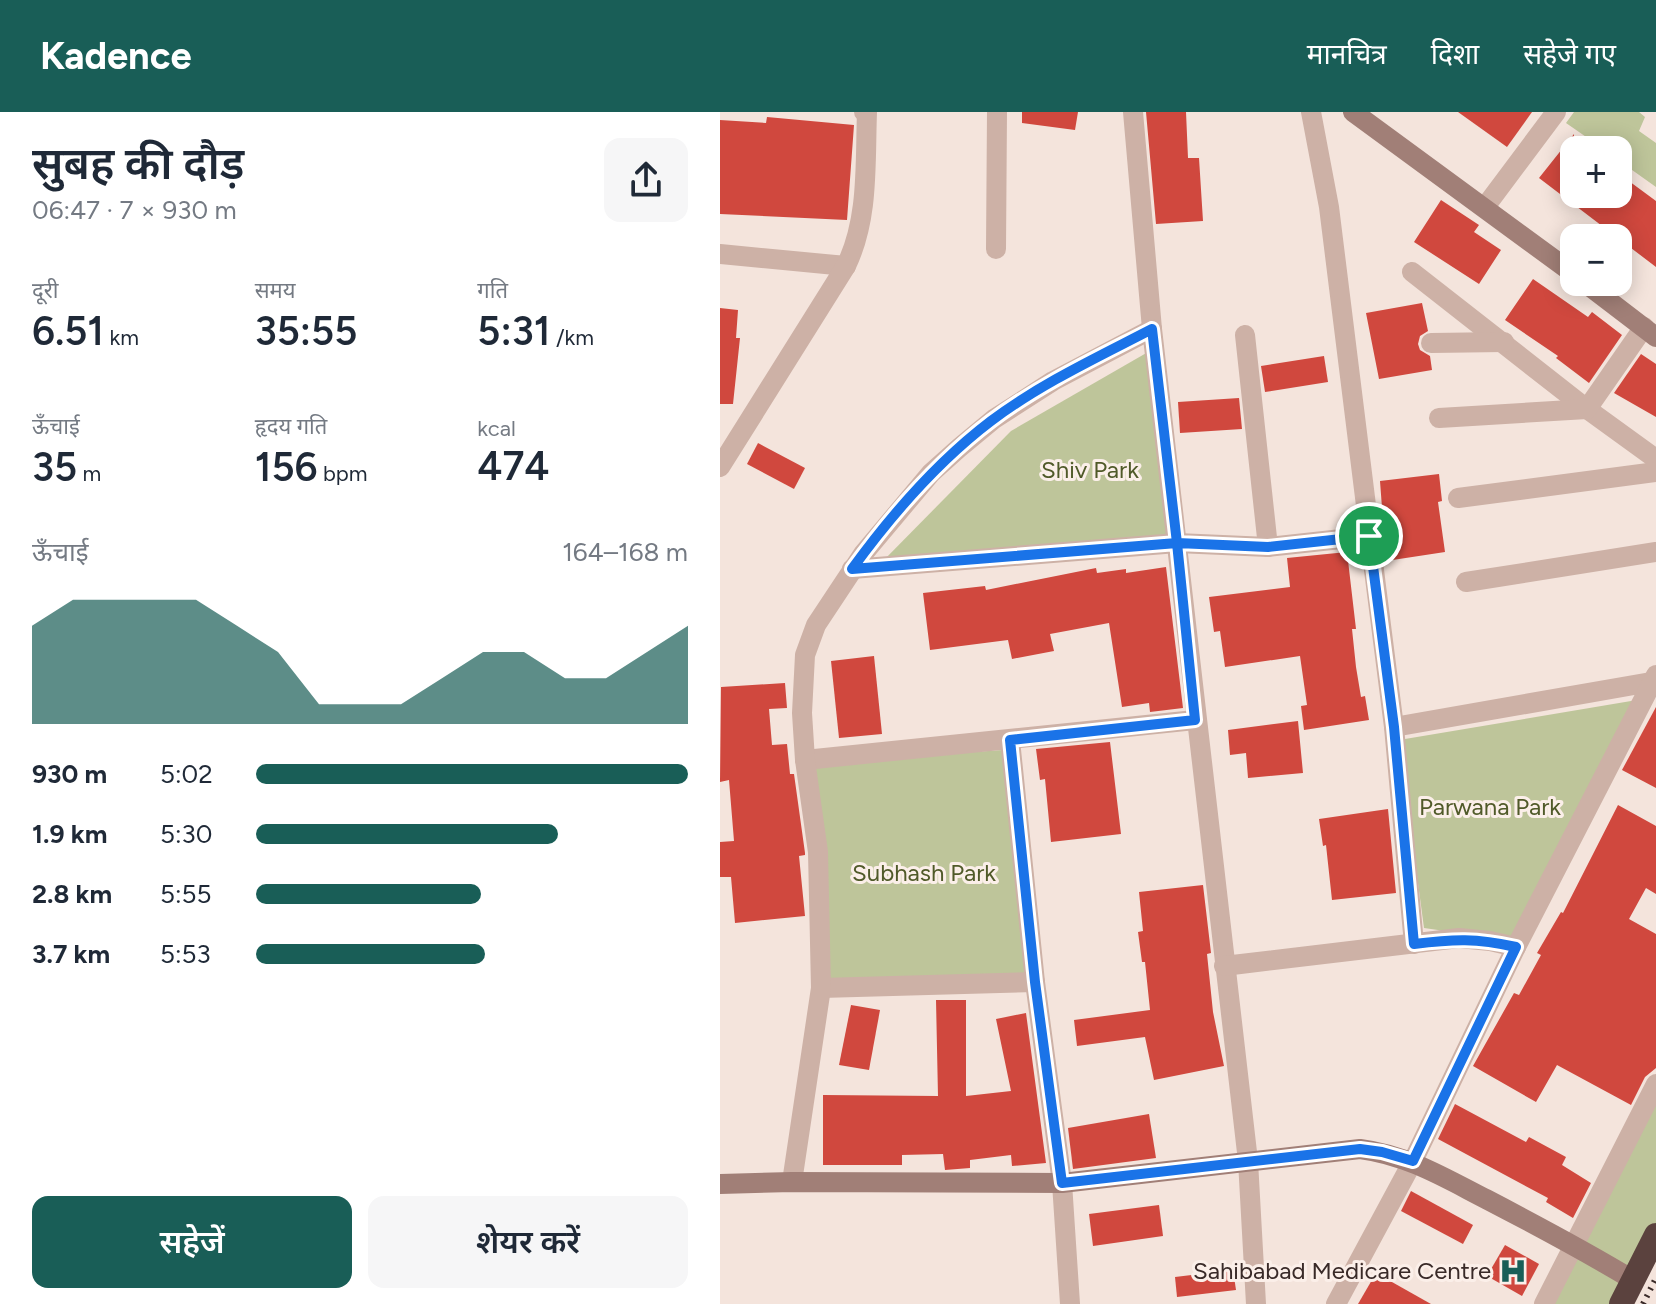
<!DOCTYPE html>
<html lang="hi">
<meta charset="utf-8">
<style>
:root{--surface:#fff;--page:#f6f6f7;--text:#1f2937;--muted:#747a83;--accent:#195e57}
body{margin:0;font-family:Figtree,"Noto Sans Devanagari",sans-serif;background:var(--page);color:var(--text);height:100vh;display:flex;flex-direction:column;font-size:30px;white-space:nowrap}
*{box-sizing:border-box;margin:0}
p{font-size:26px;color:var(--muted)}
.icon{flex:none;width:44px;height:44px;fill:none;stroke:currentColor;stroke-width:2;stroke-linecap:round;stroke-linejoin:round}
.map{position:relative;flex:1;overflow:hidden}
.details{display:flex;flex-direction:column;background:var(--surface);width:720px}
.details>*{flex:none}
.buttons{position:absolute;left:840px;top:24px;display:grid;gap:16px}
.buttons a{display:grid;place-items:center;width:72px;height:72px;border-radius:16px;background:var(--surface);box-shadow:0 4px 20px #0003;font-size:40px}
.pin{position:absolute;display:grid;place-items:center;width:68px;height:68px;color:#fff;margin:-34px;border:4px solid #fff;border-radius:50%;box-shadow:0 2px 8px #0007}
.round{display:grid;place-items:center;flex:none;width:84px;height:84px;border-radius:16px;background:var(--page)}
.overview{display:flex;align-items:center;justify-content:space-between;height:136px;padding:0 32px}
h1{font-size:44px;font-weight:600;line-height:60px}
.stats{display:grid;grid-template-columns:repeat(3,1fr);gap:12px;height:136px;padding:8px 32px}
.stats div{display:grid;align-content:center}
.stats b{font-size:40px;font-weight:600}
.stats small{font-size:22px;font-weight:400}
.stats p{font-size:22px}
.chart{height:224px;padding:16px 32px}
.chart p{display:flex;justify-content:space-between}
.chart svg{width:100%;height:144px;margin-top:8px;fill:var(--accent);opacity:.7}
.button{display:flex;gap:16px;margin-top:auto;padding:16px 32px}
.button a{flex:1;height:92px;border-radius:16px;background:var(--accent);color:#fff;font-size:32px;font-weight:600;line-height:92px;text-align:center}
.button a+a{background:var(--page);color:var(--text)}
ul{padding:0 32px;list-style:none;font-size:26px}
li{display:grid;grid-template-columns:128px 96px 1fr;align-items:center;height:60px}
li i{height:20px;border-radius:10px;background:var(--accent)}
header{display:flex;align-items:center;gap:48px;box-sizing:border-box;height:112px;padding:0 40px;background:var(--accent);color:#fff}
header strong{font-size:38px}
nav{display:flex;gap:44px;margin-inline-start:auto;font-size:28px}
main{display:flex;flex:1;min-height:0}
.map>svg:first-child{display:block}
.green{fill:#bec59a}
.building{fill:#d0483e}
.lines{fill:none;stroke-linecap:round;stroke-linejoin:round}
.street{stroke:#cdb1a6;stroke-width:20}
.secondary{stroke:#a17f77;stroke-width:20}
.highway{stroke:#5b423e;stroke-width:24}
.rail{stroke:#392a28;stroke-width:6;stroke-dasharray:2 6;stroke-linecap:butt}
.route-casing{stroke:#fff;stroke-width:16}
.route{stroke:#1a73e8;stroke-width:10}
.labels{text-anchor:middle;stroke-width:6;stroke-linejoin:round;paint-order:stroke}
.park-label{font-size:24px;fill:#505a29;stroke:#fbefe9}
.poi-label{font-size:24px;fill:#392a28;stroke:#fbefe9;text-anchor:end}
</style>
<header>
<strong>Kadence</strong>
<nav><a>मानचित्र</a><a>दिशा</a><a>सहेजे गए</a></nav>
</header>
<main>
<section class="details">
<div class="overview"><div><h1>सुबह की दौड़</h1><p>06:47 · 7 × 930 m</p></div><a class="round"><svg class="icon" aria-label="share" viewBox="0 0 24 24"><path d="M12 15V3M7 8l5-5 5 5M5 13v7h14v-7"/></svg></a></div>
<div class="stats">
<div><p>दूरी</p><b>6.51<small> km</small></b></div>
<div><p>समय</p><b>35:55</b></div>
<div><p>गति</p><b>5:31<small> /km</small></b></div>
</div>
<div class="stats">
<div><p>ऊँचाई</p><b>35<small> m</small></b></div>
<div><p>हृदय गति</p><b>156<small> bpm</small></b></div>
<div><p>kcal</p><b>474</b></div>
</div>
<div class="chart"><p><span>ऊँचाई</span>164–168 m</p>
<svg viewBox="0 0 160 44" preserveAspectRatio="none"><path d="M0 44V14L10 6L20 6L30 6L40 6L50 14L60 22L70 38L80 38L90 38L100 30L110 22L120 22L130 30L140 30L150 22L160 14V44z"/></svg>
</div>
<ul>
<li><b>930 m</b>5:02<i style="width:100%"></i></li>
<li><b>1.9 km</b>5:30<i style="width:70%"></i></li>
<li><b>2.8 km</b>5:55<i style="width:52%"></i></li>
<li><b>3.7 km</b>5:53<i style="width:53%"></i></li>
</ul>
<div class="button"><a>सहेजें</a><a>शेयर करें</a></div>
</section>
<div class="map">
<svg width="936" height="1192" viewBox="0 0 936 1192">
<rect width="100%" height="100%" fill="#f4e4dc"/>
<g class="green">
<path d="M 854,0 L 919,0 L 925,5 L 919,19 L 936,31 L 936,75 L 898,48 L 898,38 L 885,38 L 846,11 Z"/>
<path d="M 435,236 L 447,425 L 161,451 L 291,319 Z"/>
<path d="M 917,588 L 794,829 L 704,816 L 679,628 Z"/>
<path d="M 297,637 L 322,861 L 105,872 L 93,651 Z"/>
<path d="M 936,968 L 936,1123 L 901,1192 L 822,1192 Z"/>
</g>
<g class="building">
<path d="M 302,0 L 358,0 L 355,18 L 302,11 Z"/>
<path d="M 426,0 L 466,0 L 468,46 L 479,46 L 483,109 L 436,112 Z"/>
<path d="M 738,0 L 812,0 L 787,35 Z"/>
<path d="M 47,5 L 134,13 L 127,108 L 0,102 L 0,8 L 46,11 Z"/>
<path d="M 854,22 L 854,82 L 898,82 L 898,61 L 936,89 L 936,155 L 819,66 Z"/>
<path d="M 721,88 L 759,113 L 754,120 L 781,138 L 759,172 L 694,130 Z"/>
<path d="M 813,167 L 868,205 L 872,200 L 902,223 L 869,271 L 836,246 L 838,244 L 785,208 Z"/>
<path d="M 702,191 L 708,219 L 700,224 L 698,232 L 700,238 L 710,244 L 712,258 L 659,267 L 646,201 Z"/>
<path d="M 0,196 L 18,198 L 16,226 L 20,226 L 13,292 L 0,292 Z"/>
<path d="M 921,242 L 936,252 L 936,305 L 894,281 Z"/>
<path d="M 604,244 L 608,270 L 545,280 L 541,254 Z"/>
<path d="M 519,286 L 522,317 L 460,321 L 458,290 Z"/>
<path d="M 38,331 L 85,356 L 74,377 L 27,352 Z"/>
<path d="M 719,362 L 722,389 L 718,390 L 725,440 L 666,449 L 660,369 Z"/>
<path d="M 627,440 L 636,517 L 632,517 L 636,555 L 641,585 L 645,584 L 649,608 L 584,618 L 581,594 L 587,593 L 580,544 L 505,555 L 500,519 L 494,520 L 489,485 L 570,475 L 567,446 Z"/>
<path d="M 446,455 L 463,596 L 430,600 L 429,591 L 402,595 L 389,511 L 330,522 L 334,539 L 292,547 L 288,528 L 210,538 L 203,481 L 265,474 L 266,478 L 376,456 L 377,461 L 406,457 L 406,461 Z"/>
<path d="M 154,544 L 162,622 L 119,626 L 111,549 Z"/>
<path d="M 65,571 L 67,596 L 49,597 L 52,633 L 67,632 L 70,662 L 74,662 L 85,741 L 85,743 L 79,744 L 85,804 L 15,811 L 11,765 L 0,765 L 0,730 L 14,729 L 9,668 L 0,670 L 1,575 Z"/>
<path d="M 936,595 L 936,676 L 902,658 Z"/>
<path d="M 578,609 L 583,661 L 528,666 L 526,641 L 510,643 L 508,618 Z"/>
<path d="M 390,630 L 401,722 L 331,730 L 325,667 L 320,668 L 316,637 Z"/>
<path d="M 898,693 L 936,714 L 936,782 L 926,776 L 909,807 L 936,822 L 936,956 L 925,965 L 911,993 L 837,953 L 816,990 L 753,954 L 794,881 L 799,883 L 821,843 L 817,841 L 841,800 L 843,801 Z"/>
<path d="M 668,697 L 676,781 L 612,788 L 606,733 L 603,734 L 599,707 Z"/>
<path d="M 483,773 L 491,841 L 487,842 L 493,900 L 504,954 L 434,968 L 425,925 L 357,934 L 354,908 L 430,898 L 425,850 L 422,850 L 418,820 L 423,819 L 419,780 Z"/>
<path d="M 216,888 L 246,888 L 246,984 L 291,979 L 276,907 L 306,901 L 326,1051 L 292,1054 L 291,1043 L 250,1048 L 250,1056 L 225,1058 L 223,1042 L 182,1043 L 182,1053 L 103,1053 L 103,983 L 218,984 Z"/>
<path d="M 131,893 L 160,898 L 149,958 L 119,953 Z"/>
<path d="M 735,992 L 806,1030 L 809,1025 L 846,1045 L 842,1053 L 871,1071 L 853,1106 L 826,1090 L 828,1086 L 718,1027 Z"/>
<path d="M 429,1002 L 436,1046 L 353,1057 L 348,1016 Z"/>
<path d="M 691,1079 L 753,1113 L 743,1132 L 681,1099 Z"/>
<path d="M 439,1093 L 443,1124 L 373,1134 L 369,1102 Z"/>
<path d="M 785,1133 L 819,1152 L 802,1184 L 767,1164 Z"/>
<path d="M 513,1158 L 516,1178 L 457,1185 L 455,1165 Z"/>
<path d="M 656,1161 L 711,1192 L 638,1192 Z"/>
</g>
<g class="lines">
<g class="street">
<path d="M 413,0 L 432,217 L 528,1049 L 536,1192"/>
<path d="M 591,0 L 609,95 L 656,474 L 674,615 L 694,832"/>
<path d="M 765,95 L 836,0"/>
<path d="M 276,137 L 277,0"/>
<path d="M 0,142 L 126,154"/>
<path d="M 692,160 L 867,297 L 936,347"/>
<path d="M 525,223 L 548,435"/>
<path d="M 711,231 L 784,230"/>
<path d="M 719,306 L 867,297 L 924,215"/>
<path d="M 0,355 L 126,154 C 149,106 145,53 147,0 L 144,0"/>
<path d="M 738,386 L 936,360"/>
<path d="M 132,457 L 457,431 L 548,435 L 649,424"/>
<path d="M 746,470 L 936,440"/>
<path d="M 674,615 L 931,570"/>
<path d="M 290,628 L 315,870 L 342,1071 L 350,1192"/>
<path d="M 85,648 L 475,608"/>
<path d="M 504,854 L 739,826 L 770,829 L 796,835"/>
<path d="M 101,876 L 315,870"/>
<path d="M 72,1070 L 101,876 L 98,740 L 85,648 L 82,601 L 85,543 L 96,513 L 143,442 L 211,361 L 239,336 L 274,307 L 333,269 L 432,217"/>
<path d="M 616,1192 L 693,1049 L 796,835 L 936,563"/>
<path d="M 824,1192 L 936,972"/>
</g>
<g class="secondary">
<path d="M 633,0 L 854,162"/>
<path d="M 864,170 L 936,225"/>
<path d="M 0,1072 L 72,1070 L 342,1071 L 640,1037 C 687,1043 725,1066 766,1087 C 816,1113 865,1139 913,1168"/>
</g>
<path class="highway" d="M 901,1192 L 936,1123"/>
<path class="rail" d="M 923,1192 L 936,1166"/>
</g>
<g class="lines">
<g class="route-casing">
<path id="route" d="M 649,424 L 548,435 L 457,431 L 432,217 C 378,245 320,272 271,309 C 217,350 172,402 132,457 L 457,431 L 475,608 L 290,628 L 315,870 L 342,1071 L 640,1037 L 662,1040 L 693,1049 L 796,835 C 756,826 734,827 694,832 L 674,615 L 649,424"/>
</g>
<use href="#route" class="route"/>
</g>
<defs>
<g id="hospital-bare" transform="scale(2.16)"><path d="M-5-5h3v3.5h4V-5h3V5h-3V1.5h-4V5h-3Z" fill="#195e57" stroke="#fbefe9" stroke-width="2.5" paint-order="stroke"/></g>
</defs>
<g fill-rule="evenodd">
<use href="#hospital-bare" x="793" y="1159"/>
</g>
<g class="labels">
<g class="park-label">
<text x="370" y="366">Shiv Park</text>
<text x="770" y="703">Parwana Park</text>
<text x="204" y="769">Subhash Park</text>
</g>
<g class="poi-label">
<text x="771" y="1167">Sahibabad Medicare Centre</text>
</g>
</g>
</svg>
<div class="buttons">
<a>+</a>
<a>−</a>
</div>
<div class="pin" style="left:649px;top:424px;background:#1e9e55"><svg class="icon" aria-label="arrive" viewBox="0 0 24 24"><path d="M6 21V4h12l-3 4 3 4H6"/></svg></div>
</div>
</main>
